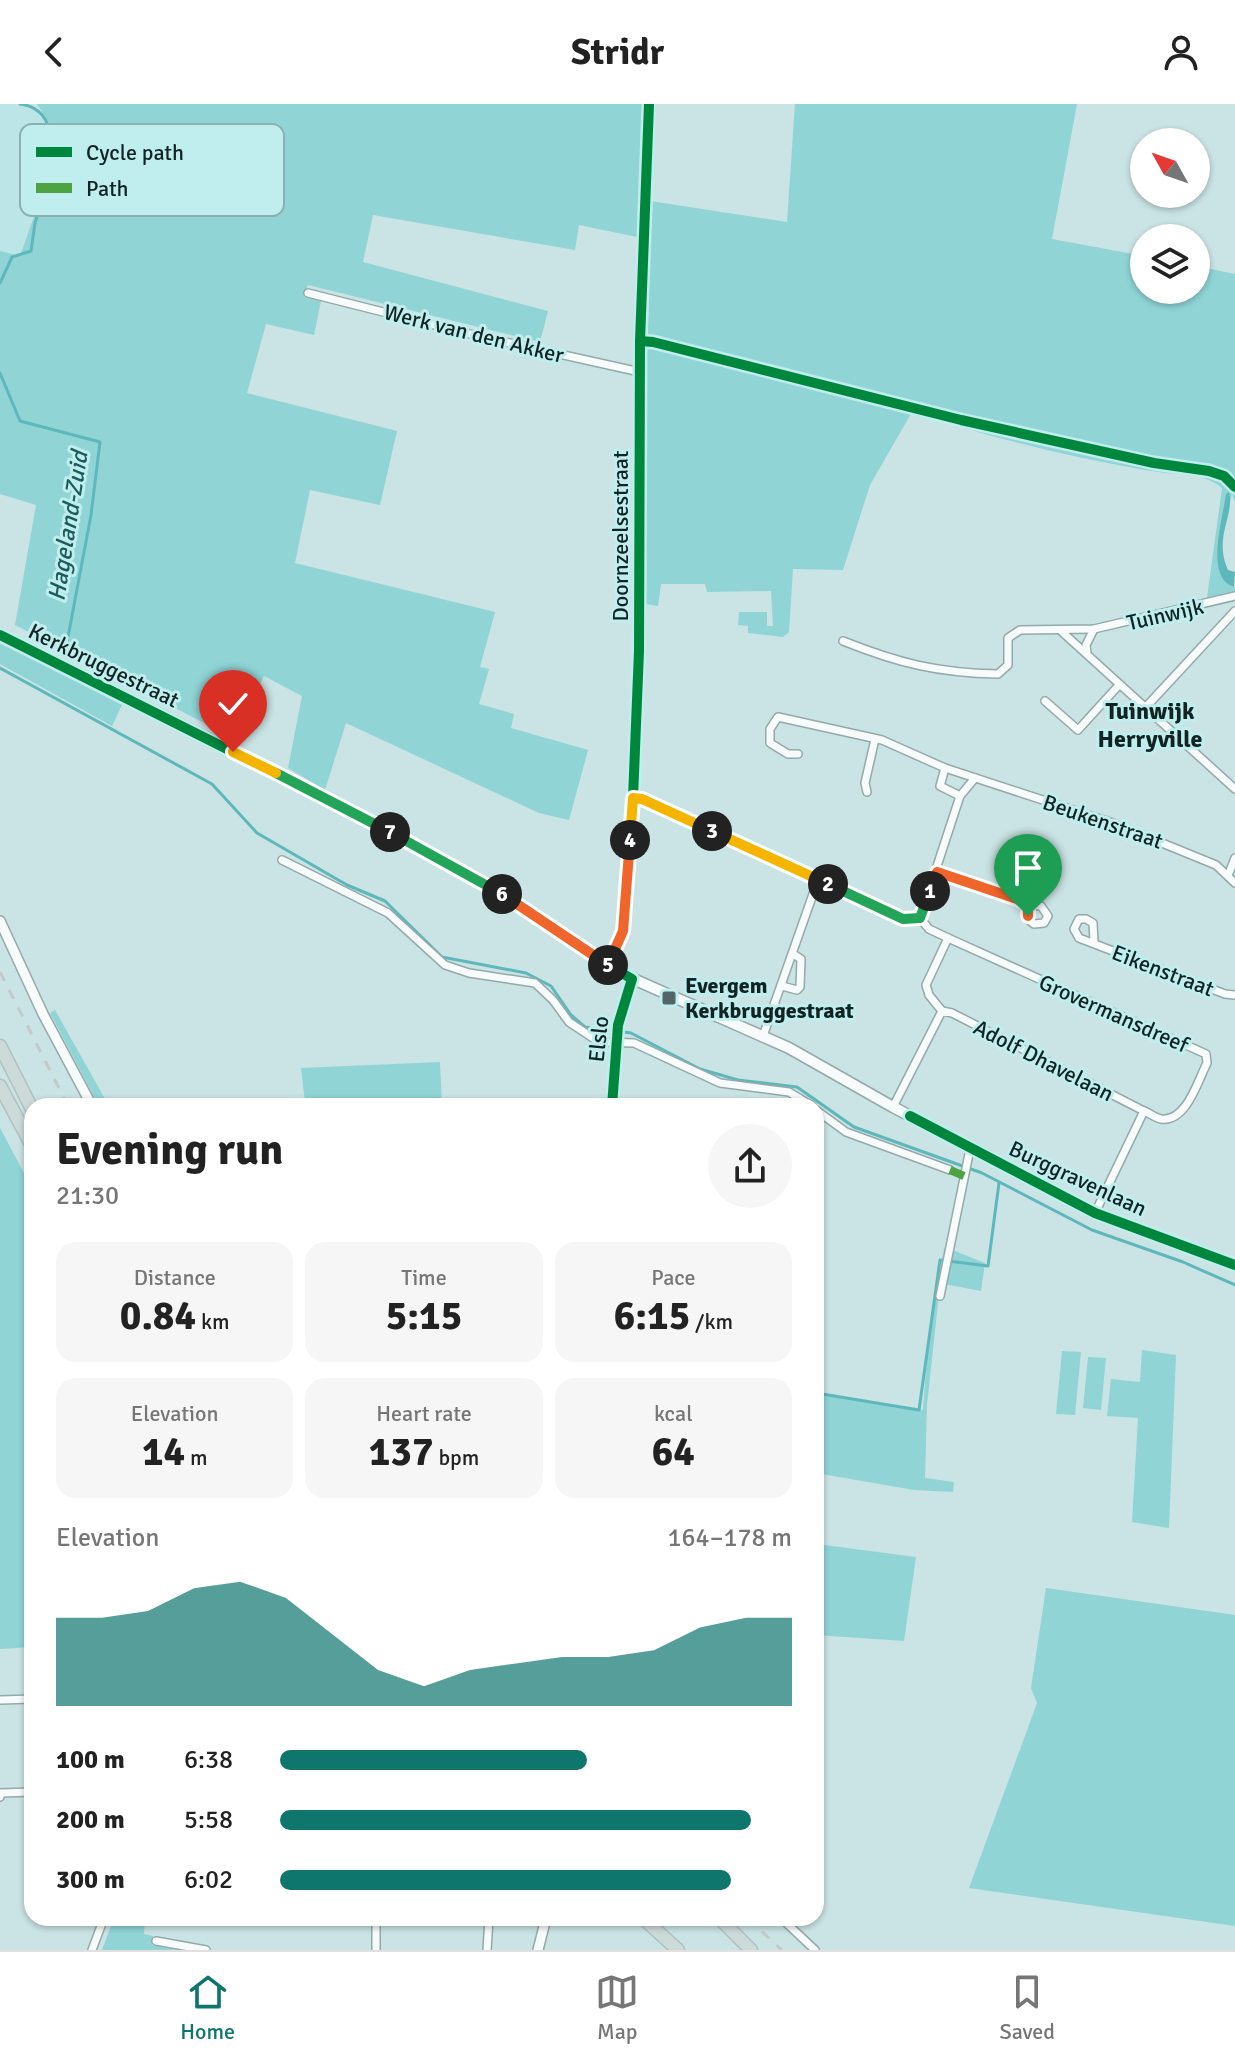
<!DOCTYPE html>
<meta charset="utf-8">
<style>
:root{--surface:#fff;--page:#f6f6f6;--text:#222;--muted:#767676;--line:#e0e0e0;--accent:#0f766e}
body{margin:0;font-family:Signika,sans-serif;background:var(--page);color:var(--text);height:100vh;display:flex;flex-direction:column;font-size:30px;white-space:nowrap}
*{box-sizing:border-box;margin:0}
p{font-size:26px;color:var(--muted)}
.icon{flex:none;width:44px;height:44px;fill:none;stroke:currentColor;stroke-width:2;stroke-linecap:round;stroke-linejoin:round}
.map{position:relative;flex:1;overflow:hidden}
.sheet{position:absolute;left:24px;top:994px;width:800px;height:828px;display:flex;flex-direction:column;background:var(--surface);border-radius:24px;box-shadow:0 2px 6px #0004}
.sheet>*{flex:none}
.needle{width:52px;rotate:310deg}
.fabs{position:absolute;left:1130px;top:24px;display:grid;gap:16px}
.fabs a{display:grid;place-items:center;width:80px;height:80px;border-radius:50%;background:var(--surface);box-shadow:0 2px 6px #0004;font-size:40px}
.pin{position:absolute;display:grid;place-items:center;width:68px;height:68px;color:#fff;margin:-82px -34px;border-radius:50% 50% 50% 0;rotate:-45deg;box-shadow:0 0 8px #0007}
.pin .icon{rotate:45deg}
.km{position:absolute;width:40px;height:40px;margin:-20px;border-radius:50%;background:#222;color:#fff;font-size:22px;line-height:40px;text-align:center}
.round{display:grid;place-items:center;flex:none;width:84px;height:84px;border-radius:42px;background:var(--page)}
.headline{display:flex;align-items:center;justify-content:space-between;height:136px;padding:0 32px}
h1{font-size:44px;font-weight:800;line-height:60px}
.stats{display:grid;grid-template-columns:repeat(3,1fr);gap:12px;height:136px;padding:8px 32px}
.stats div{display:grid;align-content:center;border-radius:20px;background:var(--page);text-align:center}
.stats b{font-size:40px;font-weight:800}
.stats small{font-size:22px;font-weight:400}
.stats p{font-size:22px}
.chart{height:224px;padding:16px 32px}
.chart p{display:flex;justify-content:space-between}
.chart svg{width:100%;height:144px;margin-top:8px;fill:var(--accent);opacity:.7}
ul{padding:0 32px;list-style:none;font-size:26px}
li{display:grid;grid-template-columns:128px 96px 1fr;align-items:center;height:60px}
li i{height:20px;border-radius:10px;background:var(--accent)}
header{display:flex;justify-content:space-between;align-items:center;height:104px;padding:0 32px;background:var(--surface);font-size:36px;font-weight:800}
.tab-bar{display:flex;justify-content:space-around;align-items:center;height:112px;border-top:2px solid var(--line);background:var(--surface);font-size:22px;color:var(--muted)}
.tab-bar a{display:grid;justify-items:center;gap:4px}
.tab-bar .active{color:var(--accent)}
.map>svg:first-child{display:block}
.built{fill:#bbe5e6}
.green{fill:#90d4d6}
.water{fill:#5eb8bb}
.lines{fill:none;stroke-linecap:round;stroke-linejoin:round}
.stream{stroke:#5eb8bb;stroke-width:3}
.minor-casing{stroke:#95a9a9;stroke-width:10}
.tertiary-casing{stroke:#95a9a9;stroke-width:12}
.secondary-casing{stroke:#95a9a9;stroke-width:13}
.trunk-casing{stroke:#b4c0c1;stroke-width:15}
.minor{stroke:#f7fbfb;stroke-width:7}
.tertiary{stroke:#f7fbfb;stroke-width:9}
.secondary{stroke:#f7fbfb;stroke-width:10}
.trunk{stroke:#ccdada;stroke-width:12}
.rail{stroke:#c3caca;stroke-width:3;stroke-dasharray:10 10;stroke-linecap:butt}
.quiet{stroke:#4da242;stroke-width:8;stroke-dasharray:16 8;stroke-linecap:butt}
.cycleway-casing{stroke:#c0edee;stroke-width:15}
.cycleway{stroke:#00873e;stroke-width:10}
.split-1-casing{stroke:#fff;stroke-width:16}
.split-2-casing{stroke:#fff;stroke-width:16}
.split-3-casing{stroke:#fff;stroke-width:16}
.split-4-casing{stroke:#fff;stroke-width:16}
.split-5-casing{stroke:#fff;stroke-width:16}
.split-6-casing{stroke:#fff;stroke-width:16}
.split-7-casing{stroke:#fff;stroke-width:16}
.split-8-casing{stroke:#fff;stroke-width:16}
.split-9-casing{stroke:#fff;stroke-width:16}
.split-1{stroke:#f0652b;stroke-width:10}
.split-2{stroke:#22a559;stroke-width:10}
.split-3{stroke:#f5b400;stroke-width:10}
.split-4{stroke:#f5b400;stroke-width:10}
.split-5{stroke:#f0652b;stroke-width:10}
.split-6{stroke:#f0652b;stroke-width:10}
.split-7{stroke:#22a559;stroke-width:10}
.split-8{stroke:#22a559;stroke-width:10}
.split-9{stroke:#f5b400;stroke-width:10}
.poi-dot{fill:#526667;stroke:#c0edee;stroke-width:3}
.labels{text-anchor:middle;stroke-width:6;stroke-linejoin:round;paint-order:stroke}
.street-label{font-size:22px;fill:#112323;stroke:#c0edee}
.poi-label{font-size:22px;font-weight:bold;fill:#112323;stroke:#c0edee;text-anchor:start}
.water-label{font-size:24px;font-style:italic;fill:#1d5c5d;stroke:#c0edee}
.neighbourhood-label{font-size:24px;font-weight:bold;fill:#112323;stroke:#c0edee}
.key{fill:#c0edee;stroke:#8cb0b1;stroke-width:2}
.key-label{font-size:22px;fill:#112323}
</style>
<header><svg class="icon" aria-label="back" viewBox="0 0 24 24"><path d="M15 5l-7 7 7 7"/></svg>Stridr<svg class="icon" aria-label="person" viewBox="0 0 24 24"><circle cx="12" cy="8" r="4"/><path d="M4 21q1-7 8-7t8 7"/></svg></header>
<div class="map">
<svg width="1235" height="1846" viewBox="0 0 1235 1846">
<rect width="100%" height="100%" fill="#cae3e4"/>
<path class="built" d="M 0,0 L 19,1 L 40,9 L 48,23 L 50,67 L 19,152 L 0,147 Z"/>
<g class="green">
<path d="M 37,0 L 642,0 L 637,133 L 579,121 L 575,146 L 373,111 L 363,158 L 548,207 L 540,238 L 308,181 L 304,193 L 321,197 L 314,231 L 266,220 L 247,289 L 397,327 L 380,401 L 310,386 L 295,459 L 495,508 L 480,563 L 489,565 L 479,600 L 514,610 L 511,624 L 588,646 L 569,716 L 539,709 L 346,619 L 325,686 L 288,664 L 302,592 L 264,572 L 233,634 L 15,521 L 36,401 L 0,390 L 0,147 L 20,152 L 50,67 L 52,47 L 51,22 Z"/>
<path d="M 795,0 L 1077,0 L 1052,135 L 1144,152 L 1144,186 L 1196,186 L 1196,162 L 1235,170 L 1235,398 L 1232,390 C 1227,413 1203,475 1235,483 L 1235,488 L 1207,494 L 1222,384 C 1202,367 1177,372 1152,367 C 1072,354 989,333 912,308 L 870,381 L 843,466 L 793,465 L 789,528 L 783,533 L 748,529 L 748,522 L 738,521 L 739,508 L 767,508 L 767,522 L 773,522 L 771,487 L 707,488 L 705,480 L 661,480 L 658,502 L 646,500 L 646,244 L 648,235 L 650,97 L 787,118 Z"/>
<path d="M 0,538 L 122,601 L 112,622 L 0,560 Z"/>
<path d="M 55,906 L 109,1002 L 99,1002 L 50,909 Z"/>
<path d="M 440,958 L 442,1002 L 282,1002 L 305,998 L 301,964 Z"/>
<path d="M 0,1024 L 32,1084 L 32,1543 L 0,1545 Z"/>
<path d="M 944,1144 L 927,1301 L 925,1374 L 954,1378 L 953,1388 L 914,1386 L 816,1369 L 816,1288 L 923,1306 L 928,1239 Z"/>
<path d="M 950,1145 L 985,1159 L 981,1187 L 944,1180 Z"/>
<path d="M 1142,1246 L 1176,1251 L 1169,1424 L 1132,1418 L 1138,1314 L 1107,1312 L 1111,1275 L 1140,1278 Z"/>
<path d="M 1062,1247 L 1081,1248 L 1075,1311 L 1056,1310 Z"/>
<path d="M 1088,1253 L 1106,1254 L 1101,1306 L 1083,1304 Z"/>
<path d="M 816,1440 L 916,1453 L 904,1537 L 816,1531 Z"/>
<path d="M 1046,1484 L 1235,1511 L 1235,1822 L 969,1784 L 1037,1599 L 1031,1584 Z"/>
<path d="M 114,1814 L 145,1814 L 144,1830 L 153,1832 L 152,1841 L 176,1846 L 102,1846 Z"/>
</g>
<path class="water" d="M 1229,388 C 1235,412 1213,433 1228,466 L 1235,468 L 1234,483 C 1204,474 1223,414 1226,390 Z"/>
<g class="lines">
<g class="stream">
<path d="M 0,179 L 12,153 L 31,147 L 35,119 L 47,80 L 51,75 C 52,46 58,5 20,0"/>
<path d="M 0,269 L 20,317 L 100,338 L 91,411 L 65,549"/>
<path d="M 0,564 L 212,680 L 257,729 L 347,781 L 385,797 L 442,853 L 526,869 L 551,882 L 571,911 L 585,923 L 631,929 L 700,965 L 738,976 L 797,983 L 854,1023 L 982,1069 L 1092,1126 L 1183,1158 L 1235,1181"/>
<path d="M 816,1289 L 919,1306 L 940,1156 L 988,1162 L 999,1079"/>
</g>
<g class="minor-casing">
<g id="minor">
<path d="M 308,189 L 478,232 L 640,268"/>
<path d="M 1060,526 L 1235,685"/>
<path d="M 843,537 C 898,559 938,569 998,570 L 1008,561 L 1008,534 L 1020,526 L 1094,525 L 1235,492"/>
<path d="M 1087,549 L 1086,541 L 1094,525"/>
<path d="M 1045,597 L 1078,626 L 1119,581"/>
<path d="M 1145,604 L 1235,507"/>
<path d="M 798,650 L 788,650 L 770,639 L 770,625 L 778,613 L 882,636 L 945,664 L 1113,719 L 1216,761 L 1235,779"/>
<path d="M 945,664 L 940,682 L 960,692"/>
<path d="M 867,688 L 865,679 L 875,635"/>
<path d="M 633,694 L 642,695 L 903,815 L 920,814 L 929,825 L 948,834 L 1206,950 L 1207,959 C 1198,976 1187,1018 1161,1015 C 1156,1014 1149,1009 1144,1007 L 1095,1109"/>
<path d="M 282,756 L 388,809 L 445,861 L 469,869 L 535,879 L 553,896 L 569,918 L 599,938 L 634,939 L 720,979 L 789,988 L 812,1002"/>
<path d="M 937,768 L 1017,795 L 1028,801 L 1041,802 L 1048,812 L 1044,819 L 1034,820 L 1029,816 L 1028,801"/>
<path d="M 1229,769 L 1235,754"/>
<path d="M 920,814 L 960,692 L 975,674"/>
<path d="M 1094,837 L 1093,819 L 1086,815 L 1079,815 L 1074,825 L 1079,834 L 1225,890 L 1235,891"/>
<path d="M 782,882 L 797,886 L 800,883 L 801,855 L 793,850"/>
<path d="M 942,907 L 929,891 L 926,881 L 948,834"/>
<path d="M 763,932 L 818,776"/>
<path d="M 893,1003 L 942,907 L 952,909 L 1144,1007"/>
<path d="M 816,1006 L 846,1028 L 950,1066"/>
<path d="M 940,1192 L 970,1045"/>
<path d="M 0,1596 L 32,1595"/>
<path d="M 0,1693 L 1,1689 L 32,1688"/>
<path d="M 781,1814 L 815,1846"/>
<path d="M 156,1837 L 206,1846"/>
<path d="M 92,1846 L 104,1814"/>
<path d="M 376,1846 L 376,1814"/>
<path d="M 487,1846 L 489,1814"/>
</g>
</g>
<g class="tertiary-casing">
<g id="tertiary">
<path d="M 0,817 L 43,910 L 92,1002"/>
<path d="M 612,1002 L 618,921 L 632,875"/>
<path d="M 538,1846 L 546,1814"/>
</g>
</g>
<g class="secondary-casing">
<g id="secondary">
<path d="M 0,531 L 286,673 L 478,775 L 622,870 L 789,944 L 893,1003 L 1095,1109 L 1235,1161"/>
<path d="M 608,861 L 623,827 L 633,694 L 639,547 L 640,237 L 649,0"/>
</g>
</g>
<g class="trunk-casing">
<g id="trunk">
<path d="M 0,942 L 32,1005"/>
<path d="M 0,982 L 32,1042"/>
<path d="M 643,1814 L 678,1846"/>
<path d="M 719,1814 L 751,1846"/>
</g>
</g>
<use href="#minor" class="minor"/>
<use href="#tertiary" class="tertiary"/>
<use href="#secondary" class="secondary"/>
<use href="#trunk" class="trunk"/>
<g class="rail">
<path d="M 0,868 L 68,1002"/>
<path d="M 747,1814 L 782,1846"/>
</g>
<path class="quiet" d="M 950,1066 L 964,1072"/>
<g class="cycleway-casing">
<g id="cycleway">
<path d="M 640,237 L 653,238 L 961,316 L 1154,359 L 1209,367 L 1224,372 L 1235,383"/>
<path d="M 0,531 L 233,648"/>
<path d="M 612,1002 L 618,921 L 632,875 L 608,861 L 623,827 L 633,694 L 639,547 L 640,237 L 649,0"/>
<path d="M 910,1012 L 1095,1109 L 1235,1161"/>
</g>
</g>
<use href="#cycleway" class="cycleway"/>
</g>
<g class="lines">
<g class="split-1-casing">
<path id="split-1" d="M 930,787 L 937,768 L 1017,795 L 1028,801 L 1028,812"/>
</g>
<g class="split-2-casing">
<path id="split-2" d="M 828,780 L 903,815 L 920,814 L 930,787"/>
</g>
<g class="split-3-casing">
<path id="split-3" d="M 712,727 L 828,780"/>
</g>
<g class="split-4-casing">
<path id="split-4" d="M 630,736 L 633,694 L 642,695 L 712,727"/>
</g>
<g class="split-5-casing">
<path id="split-5" d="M 608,861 L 623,827 L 630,736"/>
</g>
<g class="split-6-casing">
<path id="split-6" d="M 502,790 L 608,861"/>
</g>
<g class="split-7-casing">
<path id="split-7" d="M 390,728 L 502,790"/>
</g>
<g class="split-8-casing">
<path id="split-8" d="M 276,669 L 390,728"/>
</g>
<g class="split-9-casing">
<path id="split-9" d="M 233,648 L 276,669"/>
</g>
<use href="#split-1" class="split-1"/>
<use href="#split-2" class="split-2"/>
<use href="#split-3" class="split-3"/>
<use href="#split-4" class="split-4"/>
<use href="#split-5" class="split-5"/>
<use href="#split-6" class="split-6"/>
<use href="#split-7" class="split-7"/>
<use href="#split-8" class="split-8"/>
<use href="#split-9" class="split-9"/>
</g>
<rect class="poi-dot" x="661" y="886" width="16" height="16" rx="4"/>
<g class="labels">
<g class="street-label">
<text transform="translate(474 229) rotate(14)" y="8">Werk van den Akker</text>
<text transform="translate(620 432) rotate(-90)" y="8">Doornzeelsestraat</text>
<text transform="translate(1165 510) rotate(-13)" y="8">Tuinwijk</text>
<text transform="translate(104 561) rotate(26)" y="8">Kerkbruggestraat</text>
<text transform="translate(1103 717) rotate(19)" y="8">Beukenstraat</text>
<text transform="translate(1163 866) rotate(21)" y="8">Eikenstraat</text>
<text transform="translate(1114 909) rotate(24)" y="8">Grovermansdreef</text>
<text transform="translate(598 935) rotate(-84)" y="8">Elslo</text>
<text transform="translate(1044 956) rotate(27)" y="8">Adolf Dhavelaan</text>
<text transform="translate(1078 1074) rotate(25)" y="8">Burggravenlaan</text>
</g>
<g class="poi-label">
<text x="685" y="889">Evergem<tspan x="685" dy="25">Kerkbruggestraat</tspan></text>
</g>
<g class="water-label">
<text transform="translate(68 422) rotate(-81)" y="8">Hageland-Zuid</text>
</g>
<g class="neighbourhood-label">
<text x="1150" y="615">Tuinwijk<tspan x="1150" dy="28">Herryville</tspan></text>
</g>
</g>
<rect x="20" y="20" width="264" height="92" rx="12" class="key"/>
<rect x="36" y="43" width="36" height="10" fill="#00873e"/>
<rect x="36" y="79" width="36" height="10" fill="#4da242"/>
<g class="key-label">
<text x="86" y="56">Cycle path</text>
<text x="86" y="92">Path</text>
</g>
</svg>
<div class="fabs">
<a><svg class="needle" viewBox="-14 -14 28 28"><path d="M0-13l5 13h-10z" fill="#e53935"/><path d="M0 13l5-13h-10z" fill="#767676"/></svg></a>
<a><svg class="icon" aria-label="layers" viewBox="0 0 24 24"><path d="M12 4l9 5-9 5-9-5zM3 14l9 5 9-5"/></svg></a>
</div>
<div class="pin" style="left:1028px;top:812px;background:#1e9e55"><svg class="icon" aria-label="arrive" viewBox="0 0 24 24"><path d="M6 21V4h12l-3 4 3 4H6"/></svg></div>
<div class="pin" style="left:233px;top:648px;background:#d93025"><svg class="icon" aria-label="check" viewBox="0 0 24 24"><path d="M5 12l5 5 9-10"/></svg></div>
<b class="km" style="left:930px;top:787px">1</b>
<b class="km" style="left:828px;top:780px">2</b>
<b class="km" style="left:712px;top:727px">3</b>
<b class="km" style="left:630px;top:736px">4</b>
<b class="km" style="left:608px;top:861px">5</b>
<b class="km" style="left:502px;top:790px">6</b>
<b class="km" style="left:390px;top:728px">7</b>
<section class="sheet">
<div class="headline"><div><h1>Evening run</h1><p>21:30</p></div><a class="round"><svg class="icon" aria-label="share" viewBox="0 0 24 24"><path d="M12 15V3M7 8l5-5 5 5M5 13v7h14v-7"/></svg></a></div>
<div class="stats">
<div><p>Distance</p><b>0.84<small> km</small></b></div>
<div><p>Time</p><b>5:15</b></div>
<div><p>Pace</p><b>6:15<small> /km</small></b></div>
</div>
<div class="stats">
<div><p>Elevation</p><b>14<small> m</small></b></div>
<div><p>Heart rate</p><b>137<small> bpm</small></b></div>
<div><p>kcal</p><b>64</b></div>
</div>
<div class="chart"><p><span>Elevation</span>164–178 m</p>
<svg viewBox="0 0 160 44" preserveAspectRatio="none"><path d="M0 44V17L10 17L20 15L30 8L40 6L50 11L60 22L70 33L80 38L90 33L100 31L110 29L120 29L130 27L140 20L150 17L160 17V44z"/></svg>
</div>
<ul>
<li><b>100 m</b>6:38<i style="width:60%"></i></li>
<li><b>200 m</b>5:58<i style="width:92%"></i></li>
<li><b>300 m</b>6:02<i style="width:88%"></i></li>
</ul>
</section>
</div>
<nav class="tab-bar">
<a class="active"><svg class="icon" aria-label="home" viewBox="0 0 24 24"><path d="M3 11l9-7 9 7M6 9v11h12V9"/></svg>Home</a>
<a><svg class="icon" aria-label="map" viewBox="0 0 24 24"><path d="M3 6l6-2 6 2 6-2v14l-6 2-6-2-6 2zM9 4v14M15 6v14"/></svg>Map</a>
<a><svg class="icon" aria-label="saved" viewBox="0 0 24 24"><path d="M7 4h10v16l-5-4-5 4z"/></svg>Saved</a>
</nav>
